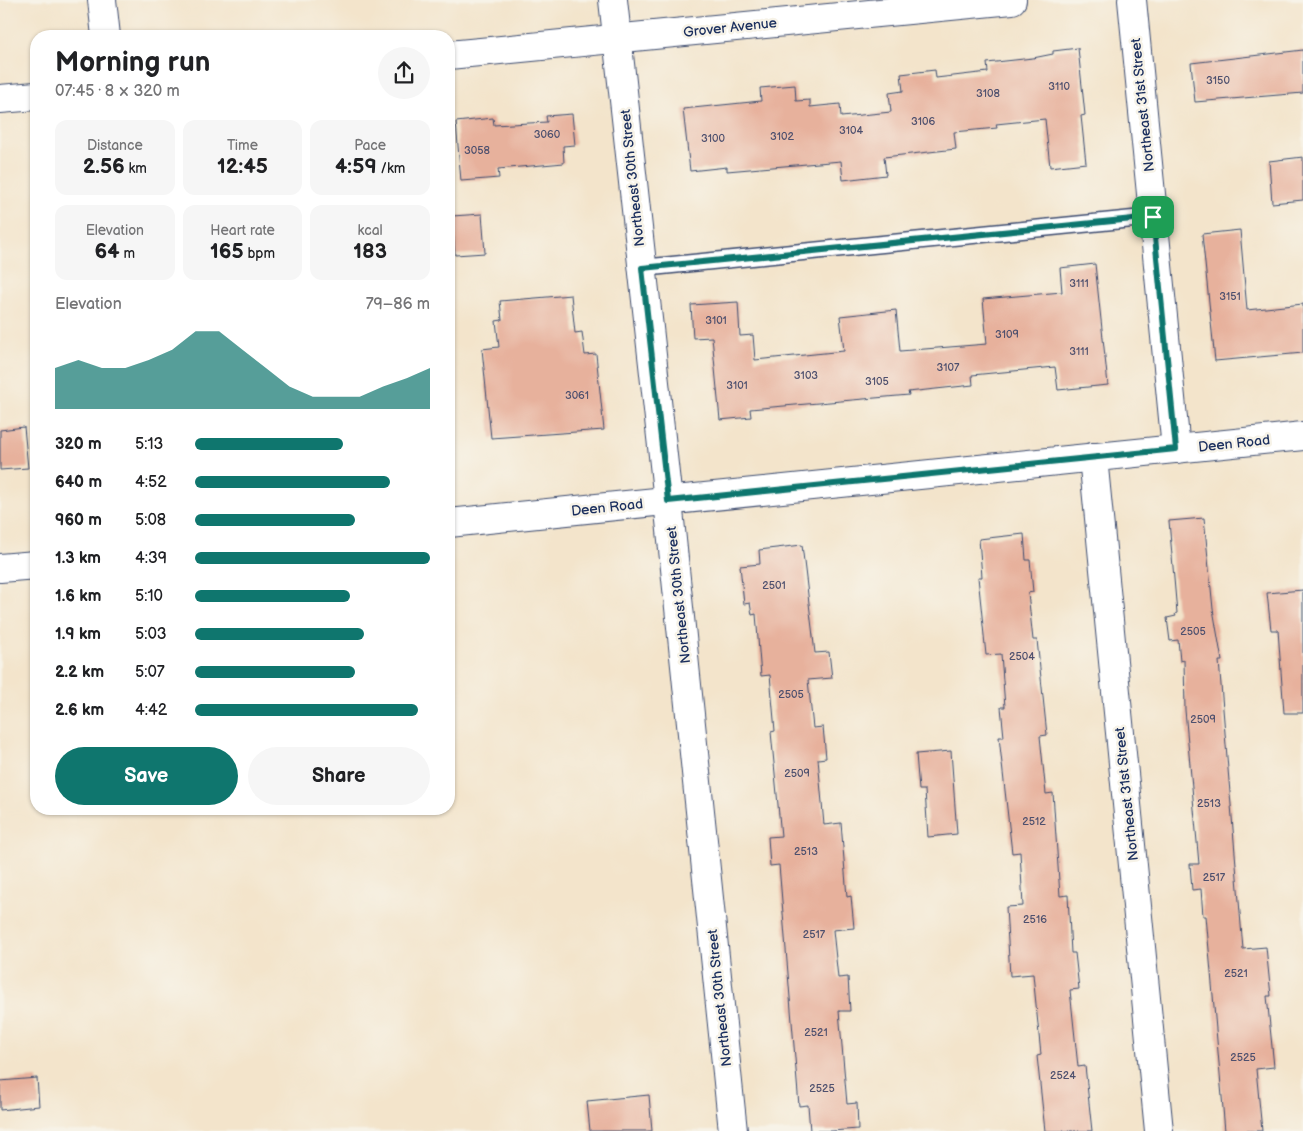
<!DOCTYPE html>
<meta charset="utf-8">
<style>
:root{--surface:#fff;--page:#f6f6f6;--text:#202124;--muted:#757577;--accent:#0f766e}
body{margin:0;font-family:"Balsamiq Sans",sans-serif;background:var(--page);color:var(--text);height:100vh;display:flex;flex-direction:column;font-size:19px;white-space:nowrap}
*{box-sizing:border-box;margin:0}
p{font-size:16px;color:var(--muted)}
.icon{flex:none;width:28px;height:28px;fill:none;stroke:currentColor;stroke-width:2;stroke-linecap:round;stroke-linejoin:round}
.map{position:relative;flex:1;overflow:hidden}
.details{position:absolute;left:30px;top:30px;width:425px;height:785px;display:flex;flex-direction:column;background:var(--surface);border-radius:20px;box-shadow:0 1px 4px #0004}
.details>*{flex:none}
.pin{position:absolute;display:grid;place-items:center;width:42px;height:42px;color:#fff;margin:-21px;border-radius:10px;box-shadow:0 2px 8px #0006}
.round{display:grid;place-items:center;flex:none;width:52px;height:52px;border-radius:26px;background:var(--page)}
.head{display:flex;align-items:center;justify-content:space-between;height:85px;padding:0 25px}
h1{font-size:28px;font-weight:800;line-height:38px}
.metrics{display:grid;grid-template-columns:repeat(3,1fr);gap:8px;height:85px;padding:5px 25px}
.metrics div{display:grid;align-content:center;border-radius:12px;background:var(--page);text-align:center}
.metrics b{font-size:21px;font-weight:800}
.metrics small{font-size:14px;font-weight:400}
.metrics p{font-size:14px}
.chart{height:140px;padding:10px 25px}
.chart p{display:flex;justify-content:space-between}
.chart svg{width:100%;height:90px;margin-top:5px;fill:var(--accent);opacity:.7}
.primary-button{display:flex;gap:10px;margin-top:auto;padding:10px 25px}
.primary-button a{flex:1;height:58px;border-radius:30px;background:var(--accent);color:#fff;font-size:20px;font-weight:800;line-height:58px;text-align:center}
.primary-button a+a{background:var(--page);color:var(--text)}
ul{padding:0 25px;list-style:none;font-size:16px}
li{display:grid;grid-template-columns:80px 60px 1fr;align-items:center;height:38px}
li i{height:12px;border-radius:6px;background:var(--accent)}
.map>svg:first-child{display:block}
.building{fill:#e7b19c}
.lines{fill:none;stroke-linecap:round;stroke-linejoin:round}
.service-casing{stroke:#3b4a6e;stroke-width:19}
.minor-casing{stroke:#3b4a6e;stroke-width:30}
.tertiary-casing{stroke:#3b4a6e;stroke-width:30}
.service{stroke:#fff;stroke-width:16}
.minor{stroke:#fff;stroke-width:28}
.tertiary{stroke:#fff;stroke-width:28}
.route-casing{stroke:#fff;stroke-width:10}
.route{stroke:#0f766e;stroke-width:6}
.labels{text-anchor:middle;stroke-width:5;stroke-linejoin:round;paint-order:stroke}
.number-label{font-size:11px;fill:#4e506e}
.street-label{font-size:14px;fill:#1b2f5e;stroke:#f7f3e8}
</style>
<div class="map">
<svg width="1303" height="1131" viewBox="0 0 1303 1131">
<rect width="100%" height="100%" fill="#f7f3e8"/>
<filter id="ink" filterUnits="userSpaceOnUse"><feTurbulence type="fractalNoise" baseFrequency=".02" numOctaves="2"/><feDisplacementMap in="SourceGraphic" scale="10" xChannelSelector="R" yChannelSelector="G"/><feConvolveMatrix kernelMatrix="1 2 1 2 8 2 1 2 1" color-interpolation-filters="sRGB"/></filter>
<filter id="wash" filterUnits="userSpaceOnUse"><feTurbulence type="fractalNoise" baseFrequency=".0096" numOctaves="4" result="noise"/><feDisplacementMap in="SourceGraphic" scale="20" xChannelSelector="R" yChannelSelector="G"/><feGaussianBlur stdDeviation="1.12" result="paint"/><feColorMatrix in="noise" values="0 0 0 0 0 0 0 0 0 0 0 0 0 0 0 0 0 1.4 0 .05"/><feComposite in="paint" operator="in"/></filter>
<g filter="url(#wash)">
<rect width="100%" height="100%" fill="#f3e4cb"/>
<g id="blocks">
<g class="building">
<path d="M 1078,48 L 1085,115 L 1081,116 L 1086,163 L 1050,167 L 1045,119 L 996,124 L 997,128 L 954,132 L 956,149 L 884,157 L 886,175 L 843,180 L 841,161 L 727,171 L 727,167 L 690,171 L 683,109 L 761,101 L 760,88 L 795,85 L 796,101 L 810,100 L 810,107 L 840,104 L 841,117 L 891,112 L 889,93 L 903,91 L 901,74 L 935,70 L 936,78 L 988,72 L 987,63 L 1033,58 L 1053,54 L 1053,51 Z"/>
<path d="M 1303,50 L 1303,93 L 1195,102 L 1191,63 Z"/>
<path d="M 572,114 L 575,145 L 563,146 L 564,163 L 498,169 L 499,178 L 461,181 L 456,122 L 493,118 L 494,125 L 547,122 L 546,116 Z"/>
<path d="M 1303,157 L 1303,200 L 1272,203 L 1269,161 Z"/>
<path d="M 482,214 L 485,253 L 455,255 L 452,216 Z"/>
<path d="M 1240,230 L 1247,310 L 1303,304 L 1303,353 L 1215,361 L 1202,234 Z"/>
<path d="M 1095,264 L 1108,385 L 1058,390 L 1055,367 L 972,375 L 973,385 L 908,392 L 909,395 L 750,409 L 751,417 L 720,420 L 712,337 L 693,338 L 691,305 L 738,302 L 740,336 L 753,335 L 755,360 L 844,351 L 840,316 L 896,310 L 900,351 L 987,344 L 983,299 L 1062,292 L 1060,268 Z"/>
<path d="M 571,295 L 575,333 L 582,332 L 585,355 L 596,354 L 604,430 L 491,438 L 482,349 L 499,347 L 496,321 L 502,320 L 500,301 Z"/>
<path d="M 24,427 L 28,468 L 0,470 L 0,430 Z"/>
<path d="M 1204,518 L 1213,609 L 1222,661 L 1219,661 L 1243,949 L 1266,947 L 1271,996 L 1267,996 L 1274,1067 L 1256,1069 L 1262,1131 L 1225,1131 L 1206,916 L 1203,916 L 1201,889 L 1192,890 L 1190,864 L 1199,864 L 1185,710 L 1184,660 L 1180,661 L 1178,640 L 1170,641 L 1167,618 L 1176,616 L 1175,614 L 1177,613 L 1169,521 Z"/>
<path d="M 1024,534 L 1026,560 L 1030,560 L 1033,592 L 1028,593 L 1033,640 L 1037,640 L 1047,735 L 1040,736 L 1046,794 L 1053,793 L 1060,896 L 1068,895 L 1071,953 L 1075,953 L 1079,989 L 1070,990 L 1073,1019 L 1078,1067 L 1085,1066 L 1092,1131 L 1045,1131 L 1037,1056 L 1041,1055 L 1033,974 L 1010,976 L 1006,907 L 1023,906 L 1020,852 L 1012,853 L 999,737 L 1004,737 L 1001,707 L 1005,707 L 1001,654 L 986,655 L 978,577 L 982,577 L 979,539 Z"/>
<path d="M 802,545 L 815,653 L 829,652 L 832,678 L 808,680 L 813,728 L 823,727 L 826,758 L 818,759 L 824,825 L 841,823 L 847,897 L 851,896 L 854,928 L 833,930 L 838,978 L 848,977 L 850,1011 L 839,1011 L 847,1104 L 857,1103 L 858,1129 L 832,1131 L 810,1131 L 808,1105 L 799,1106 L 779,865 L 770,866 L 768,837 L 781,836 L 771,732 L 775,731 L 770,675 L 761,676 L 756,614 L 752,615 L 750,603 L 744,604 L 740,566 L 760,564 L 759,550 Z"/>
<path d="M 1303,590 L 1303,713 L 1284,713 L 1278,630 L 1271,630 L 1267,593 Z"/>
<path d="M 951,751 L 957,834 L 928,837 L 925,790 L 919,790 L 916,754 Z"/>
<path d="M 37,1078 L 39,1106 L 0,1110 L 0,1081 Z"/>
<path d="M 649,1095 L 652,1131 L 590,1131 L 587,1101 Z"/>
</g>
</g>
</g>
<g filter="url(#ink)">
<use href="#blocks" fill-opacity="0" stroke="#3b4a6e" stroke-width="1"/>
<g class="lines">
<g class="service-casing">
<path id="service" d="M 642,268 L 1153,217"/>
</g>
<g class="minor-casing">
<g id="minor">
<path d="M 102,0 L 106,36"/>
<path d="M 613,0 L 668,501 L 733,1131"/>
<path d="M 1132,0 L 1176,449"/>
<path d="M 449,55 L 1012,0"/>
<path d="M 0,99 L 36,96"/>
<path d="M 1093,457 L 1159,1131"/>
</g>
</g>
<g class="tertiary-casing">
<g id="tertiary">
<path d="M 449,523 L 1303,436"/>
<path d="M 0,568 L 36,565"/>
</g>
</g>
<use href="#service" class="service"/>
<use href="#minor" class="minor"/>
<use href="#tertiary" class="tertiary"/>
</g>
</g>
<g class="lines" filter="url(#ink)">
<g class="route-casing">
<path id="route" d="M 1153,217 L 1176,449 L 668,501 L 642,268 Z"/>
</g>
<use href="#route" class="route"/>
</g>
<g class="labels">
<g class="number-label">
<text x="1218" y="84">3150</text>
<text x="1059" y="90">3110</text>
<text x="988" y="97">3108</text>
<text x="923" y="125">3106</text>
<text x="851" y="134">3104</text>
<text x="547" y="138">3060</text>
<text x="782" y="140">3102</text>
<text x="713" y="142">3100</text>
<text x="477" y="154">3058</text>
<text x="1079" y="287">3111</text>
<text x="1230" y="300">3151</text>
<text x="716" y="324">3101</text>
<text x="1007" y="338">3109</text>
<text x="1079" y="355">3111</text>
<text x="948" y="371">3107</text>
<text x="806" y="379">3103</text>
<text x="877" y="385">3105</text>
<text x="737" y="389">3101</text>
<text x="577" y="399">3061</text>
<text x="774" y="589">2501</text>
<text x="1193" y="635">2505</text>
<text x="1022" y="660">2504</text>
<text x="791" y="698">2505</text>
<text x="1203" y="723">2509</text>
<text x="797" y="777">2509</text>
<text x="1209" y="807">2513</text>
<text x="1034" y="825">2512</text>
<text x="806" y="855">2513</text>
<text x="1214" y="881">2517</text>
<text x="1035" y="923">2516</text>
<text x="814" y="938">2517</text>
<text x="1236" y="977">2521</text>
<text x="816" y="1036">2521</text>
<text x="1243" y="1061">2525</text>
<text x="1063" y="1079">2524</text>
<text x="822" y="1092">2525</text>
</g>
<g class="street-label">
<text transform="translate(730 27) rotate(-6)" y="5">Grover Avenue</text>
<text transform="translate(1142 105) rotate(-96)" y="5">Northeast 31st Street</text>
<text transform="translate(632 178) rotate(-96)" y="5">Northeast 30th Street</text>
<text transform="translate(1234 443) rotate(-6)" y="5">Deen Road</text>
<text transform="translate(607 507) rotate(-6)" y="5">Deen Road</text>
<text transform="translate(678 595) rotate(-96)" y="5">Northeast 30th Street</text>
<text transform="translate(1126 794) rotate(-96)" y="5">Northeast 31st Street</text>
<text transform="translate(719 998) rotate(-96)" y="5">Northeast 30th Street</text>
</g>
</g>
</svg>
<div class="pin" style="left:1153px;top:217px;background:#1e9e55"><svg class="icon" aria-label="arrive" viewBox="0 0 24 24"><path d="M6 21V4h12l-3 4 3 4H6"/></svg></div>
<section class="details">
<div class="head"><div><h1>Morning run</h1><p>07:45 · 8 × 320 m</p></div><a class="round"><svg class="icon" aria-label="share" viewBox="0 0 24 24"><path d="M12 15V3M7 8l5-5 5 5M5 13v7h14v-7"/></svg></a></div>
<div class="metrics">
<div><p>Distance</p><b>2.56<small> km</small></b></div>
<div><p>Time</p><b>12:45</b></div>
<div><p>Pace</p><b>4:59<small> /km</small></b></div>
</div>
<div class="metrics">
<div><p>Elevation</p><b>64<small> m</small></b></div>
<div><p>Heart rate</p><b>165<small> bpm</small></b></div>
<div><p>kcal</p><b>183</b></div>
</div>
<div class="chart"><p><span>Elevation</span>79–86 m</p>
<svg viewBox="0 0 160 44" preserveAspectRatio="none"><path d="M0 44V24L10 20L20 24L30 24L40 20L50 15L60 6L70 6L80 15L90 24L100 33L110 38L120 38L130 38L140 33L150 29L160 24V44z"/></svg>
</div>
<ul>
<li><b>320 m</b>5:13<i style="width:63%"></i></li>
<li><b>640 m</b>4:52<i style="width:83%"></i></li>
<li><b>960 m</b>5:08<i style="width:68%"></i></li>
<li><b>1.3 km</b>4:39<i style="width:100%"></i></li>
<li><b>1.6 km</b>5:10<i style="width:66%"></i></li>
<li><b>1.9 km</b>5:03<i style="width:72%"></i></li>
<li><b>2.2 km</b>5:07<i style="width:68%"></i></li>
<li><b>2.6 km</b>4:42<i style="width:95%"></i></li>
</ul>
<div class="primary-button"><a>Save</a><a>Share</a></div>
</section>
</div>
